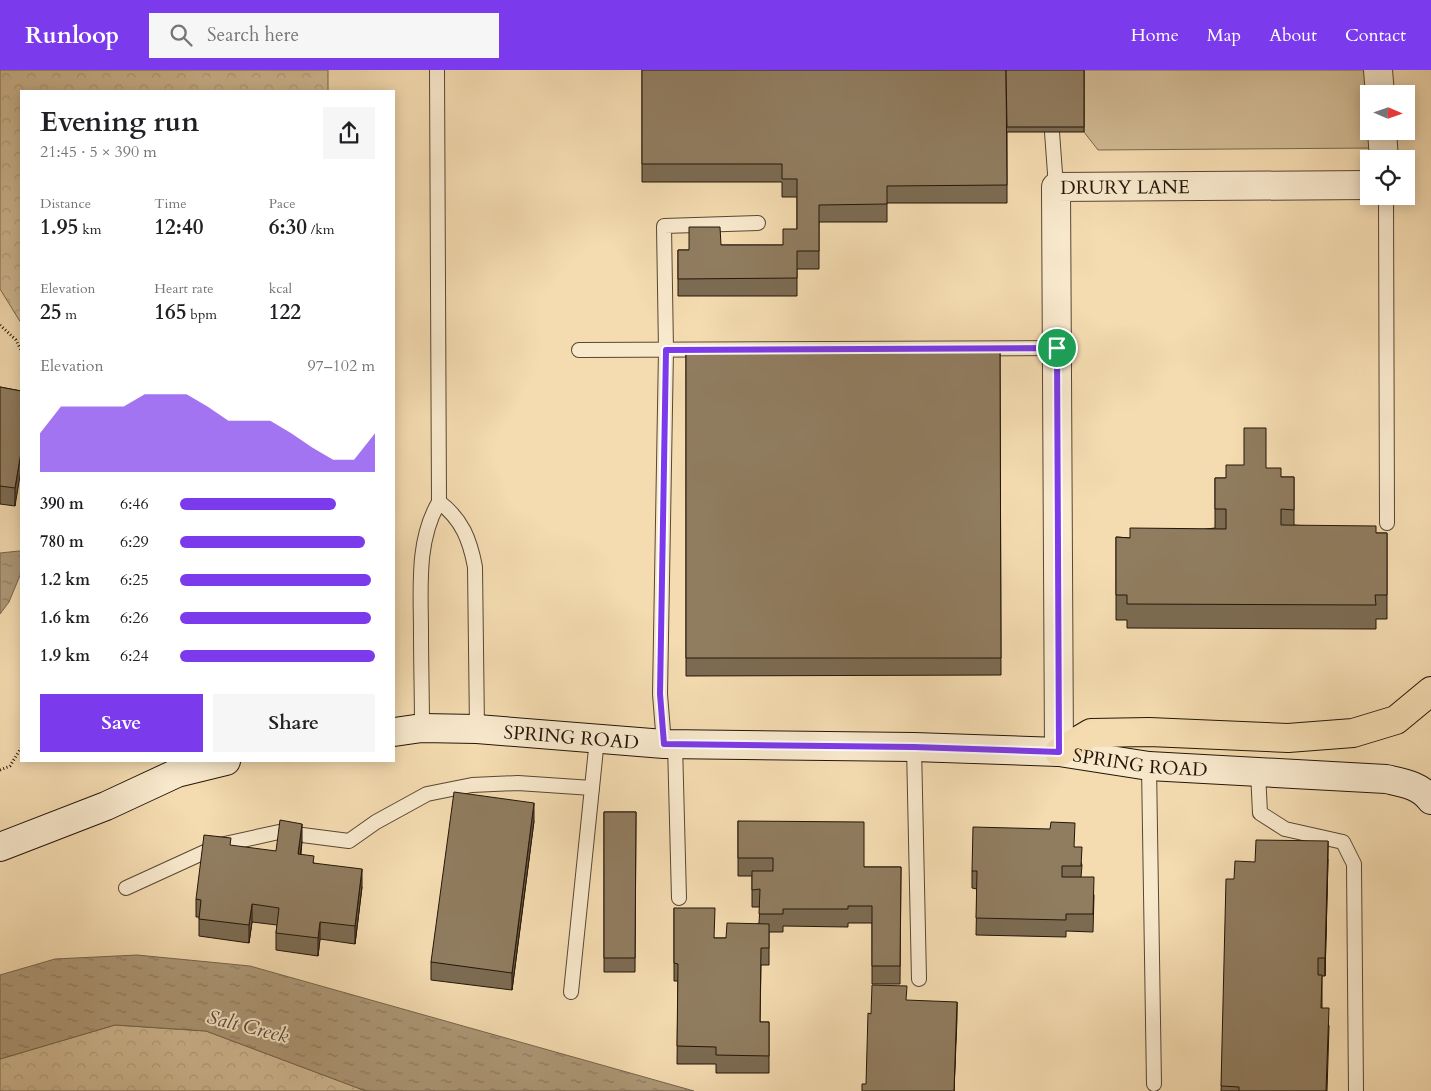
<!DOCTYPE html>
<meta charset="utf-8">
<style>
:root{--surface:#fff;--page:#f6f6f6;--text:#202124;--muted:#757577;--accent:#7c3aed}
body{margin:0;font-family:Cardo,serif;background:var(--page);color:var(--text);height:100vh;display:flex;flex-direction:column;font-size:19px;white-space:nowrap}
*{box-sizing:border-box;margin:0}
p{font-size:16px;color:var(--muted)}
.icon{flex:none;width:28px;height:28px;fill:none;stroke:currentColor;stroke-width:2;stroke-linecap:round;stroke-linejoin:round}
.map{position:relative;flex:1;overflow:hidden}
.drawer{position:absolute;left:20px;top:20px;width:375px;height:672px;display:flex;flex-direction:column;background:var(--surface);border-radius:0px;box-shadow:0 2px 12px #0003}
.drawer>*{flex:none}
.needle{width:32px;rotate:92deg}
.tools{position:absolute;left:1360px;top:15px;display:grid;gap:10px}
.tools a{display:grid;place-items:center;width:55px;height:55px;border-radius:0px;background:var(--surface);box-shadow:0 2px 12px #0003;font-size:25px}
.pin{position:absolute;display:grid;place-items:center;width:42px;height:42px;color:#fff;margin:-21px;border:2px solid #fff;border-radius:50%;box-shadow:0 1px 5px #0007}
.round{display:grid;place-items:center;flex:none;width:52px;height:52px;border-radius:0px;background:var(--page)}
.overview{display:flex;align-items:center;justify-content:space-between;height:85px;padding:0 20px}
h1{font-size:28px;font-weight:700;line-height:38px}
.stats{display:grid;grid-template-columns:repeat(3,1fr);gap:8px;height:85px;padding:5px 20px}
.stats div{display:grid;align-content:center}
.stats b{font-size:21px;font-weight:700}
.stats small{font-size:14px;font-weight:400}
.stats p{font-size:14px}
.chart{height:140px;padding:10px 20px}
.chart p{display:flex;justify-content:space-between}
.chart svg{width:100%;height:90px;margin-top:5px;fill:var(--accent);opacity:.7}
.primary-button{display:flex;gap:10px;margin-top:auto;padding:10px 20px}
.primary-button a{flex:1;height:58px;border-radius:0px;background:var(--accent);color:#fff;font-size:20px;font-weight:700;line-height:58px;text-align:center}
.primary-button a+a{background:var(--page);color:var(--text)}
ul{padding:0 20px;list-style:none;font-size:16px}
li{display:grid;grid-template-columns:80px 60px 1fr;align-items:center;height:38px}
li i{height:12px;border-radius:6px;background:var(--accent)}
header{display:flex;align-items:center;gap:30px;box-sizing:border-box;height:70px;padding:0 25px;background:var(--accent);color:#fff}
header strong{font-size:24px}
nav{display:flex;gap:28px;margin-inline-start:auto;font-size:18px}
.search{width:350px;height:45px;background:var(--page);display:flex;align-items:center;gap:12px;box-sizing:border-box;padding:0 18px;border-radius:0px;color:var(--muted);font-size:19px}
.map>svg:first-child{display:block}
.grass{fill:#d1ba93;stroke:#7a684e}
.forest{fill:url(#forest-crowns);stroke:#7a684e}
.water{fill:url(#water-ripples);stroke:#76644b}
.lines{fill:none;stroke-linecap:round;stroke-linejoin:round}
.lane-casing{stroke:#584732;stroke-width:16}
.street-casing{stroke:#584732;stroke-width:30}
.secondary-casing{stroke:#241608;stroke-width:30}
.highway-casing{stroke:#241608;stroke-width:30}
.path{stroke:#241608;stroke-width:3;stroke-dasharray:1 2.5;stroke-linecap:butt}
.lane{stroke:#f8e8cc;stroke-width:14}
.street{stroke:#f8e8cc;stroke-width:28}
.secondary{stroke:#f8e8cc;stroke-width:28}
.highway{stroke:#f4dbb0;stroke-width:28}
.wall{fill:#7c6b52;stroke:#241608}
.shaded-wall{fill:#655742;stroke:#241608}
.building{fill:#907c5f;stroke:#241608}
.route-casing{stroke:#fff;stroke-width:10}
.route{stroke:#7c3aed;stroke-width:6}
.labels{text-anchor:middle;stroke-width:4;stroke-linejoin:round;paint-order:stroke}
.street-label{font-size:19px;fill:#241608;stroke:#f8e8cc}
.water-label{font-size:20px;font-style:italic;fill:#5b4a34;stroke:#f8e8cc}
</style>
<header>
<strong>Runloop</strong>
<div class="search"><svg class="icon" aria-label="search" viewBox="0 0 24 24"><circle cx="10" cy="10" r="6"/><path d="M15 15l6 6"/></svg>Search here</div>
<nav><a>Home</a><a>Map</a><a>About</a><a>Contact</a></nav>
</header>
<div class="map">
<svg width="1431" height="1021" viewBox="0 0 1431 1021">
<defs>
<pattern id="forest-crowns" width="20" height="18" patternUnits="userSpaceOnUse" patternTransform="scale(1.25)"><rect width="20" height="18" fill="#d1ba93"/><path d="M2 6a3 3 0 1 1 6 0M12 15a3 3 0 1 1 6 0" fill="none" stroke="#b39f7d"/></pattern>
<pattern id="water-ripples" width="26" height="14" patternUnits="userSpaceOnUse" patternTransform="scale(1.25)"><rect width="26" height="14" fill="#ad9877"/><path d="M2 4q2-2 4 0t4 0M15 11q2-2 4 0t4 0" fill="none" stroke="#8d7b60"/></pattern>
</defs>
<rect width="100%" height="100%" fill="#f4dbb0"/>
<filter id="stains"><feTurbulence type="fractalNoise" baseFrequency=".004" numOctaves="4"/><feColorMatrix values="0 0 0 0 .2 0 0 0 0 .09 0 0 0 0 .02 0 0 0 .5 -.17"/></filter>
<radialGradient id="worn" r=".72"><stop offset=".6" stop-color="#630" stop-opacity="0"/><stop offset="1" stop-color="#630" stop-opacity=".3"/></radialGradient>
<path class="grass" d="M 1084,0 L 1364,0 L 1369,29 L 1369,61 L 1376,78 L 1098,80 L 1084,62 Z"/>
<g class="forest">
<path d="M 0,0 L 328,0 L 328,21 L 21,21 L 21,253 L 0,219 Z"/>
<path d="M 115,955 L 206,961 L 366,1021 L 0,1021 L 0,989 Z"/>
</g>
<g class="water">
<path d="M 19,481 L 21,482 L 21,503 L 9,532 L 0,544 L 0,483 Z"/>
<path d="M 137,885 L 250,896 L 694,1021 L 366,1021 L 206,961 L 115,955 L 0,989 L 0,905 L 55,889 Z"/>
</g>
<g class="lines">
<g class="lane-casing">
<g id="lane">
<path d="M 1052,62 L 1056,117"/>
<path d="M 1386,126 L 1387,453"/>
<path d="M 579,280 L 1057,278"/>
<path d="M 439,432 C 462,449 470,470 475,497 L 477,659"/>
<path d="M 422,658 C 422,626 421,594 421,562 C 421,519 416,471 439,432 L 437,0"/>
<path d="M 664,674 L 660,624 L 666,280 L 664,156 L 758,153"/>
<path d="M 675,674 L 679,828"/>
<path d="M 914,677 L 919,909"/>
<path d="M 1149,696 L 1154,1014"/>
<path d="M 1258,702 L 1260,743 L 1285,759 L 1343,772 L 1354,794 L 1356,1021"/>
<path d="M 126,818 L 220,775 L 279,762 L 349,771 L 376,752 L 427,724 L 472,715 L 518,713 L 592,718"/>
<path d="M 571,922 L 597,669"/>
</g>
</g>
<g class="street-casing">
<g id="street">
<path d="M 1378,0 L 1380,24"/>
<path d="M 1382,61 L 1384,89"/>
<path id="s1" d="M 1059,682 L 1056,117 L 1369,115"/>
</g>
</g>
<g class="secondary-casing">
<g id="secondary">
<path id="s2" d="M 394,662 L 422,658 L 477,659 L 664,674 L 914,677 L 1059,682 L 1149,696 L 1386,709 C 1403,713 1420,715 1431,730"/>
<path d="M 0,777 L 106,736 L 177,703 L 226,691"/>
</g>
</g>
<g class="highway-casing">
<path id="highway" d="M 1059,682 L 1091,663 L 1149,662 L 1288,668 L 1353,663 L 1396,650 L 1431,621"/>
</g>
<g class="path">
<path d="M 0,255 L 16,270 L 21,280"/>
<path d="M 0,700 L 10,696 L 21,678"/>
</g>
<use href="#lane" class="lane"/>
<use href="#street" class="street"/>
<use href="#secondary" class="secondary"/>
<use href="#highway" class="highway"/>
</g>
<g class="wall">
<path d="M 642,0 L 1084,0 L 1084,62 L 1007,62 L 1007,133 L 887,133 L 887,152 L 819,152 L 819,199 L 797,199 L 797,226 L 678,226 L 678,180 L 689,180 L 721,175 L 783,175 L 797,159 L 797,127 L 782,127 L 782,112 L 642,112 Z"/>
<path d="M 1000,282 L 1001,605 L 686,606 L 686,283 Z"/>
<path d="M 0,317 L 21,321 L 15,436 L 0,434 Z"/>
<path d="M 1266,398 L 1281,407 L 1294,407 L 1294,455 L 1376,463 L 1387,463 L 1387,549 L 1376,549 L 1376,559 L 1127,558 L 1127,550 L 1116,550 L 1116,467 L 1130,468 L 1215,458 L 1215,408 L 1226,408 Z"/>
<path d="M 604,742 L 636,742 L 635,902 L 604,902 Z"/>
<path d="M 534,751 L 512,920 L 431,910 L 431,892 Z"/>
<path d="M 738,751 L 864,797 L 901,797 L 900,914 L 872,914 L 872,853 L 848,853 L 848,857 L 783,856 L 783,862 L 769,862 L 769,895 L 761,895 L 760,952 L 769,952 L 769,1003 L 716,1003 L 716,994 L 677,994 L 678,911 L 674,911 L 674,838 L 715,868 L 726,868 L 759,853 L 760,837 L 752,837 L 752,806 L 738,806 Z"/>
<path d="M 302,771 L 301,784 L 314,793 L 362,817 L 355,874 L 320,869 L 318,886 L 276,880 L 276,863 L 277,855 L 252,852 L 249,873 L 199,866 L 199,847 L 196,847 L 196,829 L 276,781 Z"/>
<path d="M 1075,777 L 1082,795 L 1081,807 L 1094,825 L 1093,862 L 1066,861 L 1066,867 L 976,865 L 977,819 L 972,818 L 972,801 Z"/>
<path d="M 1328,789 L 1325,906 L 1322,906 L 1322,938 L 1329,956 L 1327,1021 L 1221,1021 L 1234,809 Z"/>
</g>
<g class="shaded-wall">
<path d="M 21,382 L 21,400 L 15,436 L 15,418 Z"/>
<path d="M 534,733 L 534,751 L 512,920 L 512,903 Z"/>
<path d="M 302,754 L 302,771 L 298,802 L 298,784 Z"/>
<path d="M 1328,771 L 1328,789 L 1325,906 L 1325,888 Z"/>
<path d="M 362,799 L 362,817 L 355,874 L 355,856 Z"/>
<path d="M 252,834 L 252,852 L 249,873 L 249,855 Z"/>
<path d="M 320,852 L 320,869 L 318,886 L 318,868 Z"/>
<path d="M 957,932 L 957,949 L 954,1021 Z"/>
</g>
<g class="building">
<path d="M 642,0 L 1006,0 L 1007,115 L 887,116 L 887,134 L 819,135 L 819,181 L 797,181 L 797,208 L 678,209 L 678,180 L 689,180 L 689,157 L 720,157 L 721,175 L 783,175 L 783,159 L 797,159 L 797,109 L 782,109 L 782,94 L 642,94 Z"/>
<path d="M 1006,0 L 1084,0 L 1084,57 L 1007,57 Z"/>
<path d="M 1000,282 L 1001,588 L 686,588 L 686,283 Z"/>
<path d="M 0,317 L 21,321 L 21,382 L 15,418 L 0,416 Z"/>
<path d="M 1244,358 L 1266,358 L 1266,398 L 1281,398 L 1281,407 L 1294,407 L 1294,440 L 1281,439 L 1281,455 L 1376,456 L 1376,463 L 1387,463 L 1387,525 L 1375,525 L 1376,535 L 1127,534 L 1127,525 L 1116,525 L 1116,467 L 1130,468 L 1130,458 L 1226,459 L 1226,439 L 1215,439 L 1215,408 L 1226,408 L 1226,395 L 1244,395 Z"/>
<path d="M 454,722 L 534,733 L 512,903 L 431,892 Z"/>
<path d="M 604,742 L 636,742 L 635,888 L 604,888 Z"/>
<path d="M 280,750 L 302,754 L 298,784 L 314,786 L 313,793 L 362,799 L 355,856 L 320,852 L 318,868 L 276,863 L 279,838 L 252,834 L 249,855 L 199,849 L 201,830 L 196,829 L 204,765 L 231,768 L 230,775 L 276,781 Z"/>
<path d="M 738,751 L 864,752 L 864,797 L 901,797 L 900,896 L 872,896 L 872,836 L 848,836 L 848,839 L 783,839 L 783,844 L 759,844 L 760,819 L 752,820 L 752,801 L 773,801 L 773,788 L 738,788 Z"/>
<path d="M 1051,752 L 1075,753 L 1074,777 L 1082,777 L 1081,796 L 1062,796 L 1062,807 L 1094,807 L 1093,844 L 1066,844 L 1066,850 L 976,848 L 977,801 L 972,801 L 973,757 L 1050,759 Z"/>
<path d="M 1256,770 L 1328,771 L 1325,888 L 1318,888 L 1318,905 L 1322,905 L 1321,938 L 1329,938 L 1326,1021 L 1239,1021 L 1239,1017 L 1221,1016 L 1226,809 L 1234,809 L 1235,791 L 1255,792 Z"/>
<path d="M 674,838 L 715,838 L 714,868 L 726,868 L 727,853 L 769,854 L 769,878 L 761,878 L 760,952 L 769,952 L 769,986 L 716,985 L 716,977 L 677,976 L 678,894 L 674,893 Z"/>
<path d="M 872,915 L 907,916 L 906,930 L 957,932 L 954,1021 L 862,1021 L 862,1014 L 866,1014 L 868,943 L 871,944 Z"/>
</g>
<g class="lines">
<g class="route-casing">
<path id="route" d="M 1057,278 L 1059,682 L 914,677 L 664,674 L 660,624 L 666,280 Z"/>
</g>
<use href="#route" class="route"/>
</g>
<g class="labels">
<g class="street-label">
<text dy="7" stroke="none"><textPath href="#s1" startOffset="634">DRURY LANE</textPath></text>
<text dy="7" stroke="none"><textPath href="#s2" startOffset="178">SPRING ROAD</textPath></text>
<text dy="7" stroke="none"><textPath href="#s2" startOffset="748">SPRING ROAD</textPath></text>
</g>
<g class="water-label">
<text transform="translate(248 956) rotate(14)" y="7">Salt Creek</text>
</g>
</g>
<rect width="100%" height="100%" filter="url(#stains)"/>
<rect width="100%" height="100%" fill="url(#worn)"/>
</svg>
<div class="tools">
<a><svg class="needle" viewBox="-14 -14 28 28"><path d="M0-13l5 13h-10z" fill="#e53935"/><path d="M0 13l5-13h-10z" fill="#757577"/></svg></a>
<a><svg class="icon" aria-label="locate" viewBox="0 0 24 24"><circle cx="12" cy="12" r="6"/><path d="M12 2v4M12 18v4M2 12h4M18 12h4"/></svg></a>
</div>
<div class="pin" style="left:1057px;top:278px;background:#1e9e55"><svg class="icon" aria-label="arrive" viewBox="0 0 24 24"><path d="M6 21V4h12l-3 4 3 4H6"/></svg></div>
<section class="drawer">
<div class="overview"><div><h1>Evening run</h1><p>21:45 · 5 × 390 m</p></div><a class="round"><svg class="icon" aria-label="share" viewBox="0 0 24 24"><path d="M12 15V3M7 8l5-5 5 5M5 13v7h14v-7"/></svg></a></div>
<div class="stats">
<div><p>Distance</p><b>1.95<small> km</small></b></div>
<div><p>Time</p><b>12:40</b></div>
<div><p>Pace</p><b>6:30<small> /km</small></b></div>
</div>
<div class="stats">
<div><p>Elevation</p><b>25<small> m</small></b></div>
<div><p>Heart rate</p><b>165<small> bpm</small></b></div>
<div><p>kcal</p><b>122</b></div>
</div>
<div class="chart"><p><span>Elevation</span>97–102 m</p>
<svg viewBox="0 0 160 44" preserveAspectRatio="none"><path d="M0 44V25L10 12L20 12L30 12L40 12L50 6L60 6L70 6L80 12L90 19L100 19L110 19L120 25L130 32L140 38L150 38L160 25V44z"/></svg>
</div>
<ul>
<li><b>390 m</b>6:46<i style="width:80%"></i></li>
<li><b>780 m</b>6:29<i style="width:95%"></i></li>
<li><b>1.2 km</b>6:25<i style="width:98%"></i></li>
<li><b>1.6 km</b>6:26<i style="width:98%"></i></li>
<li><b>1.9 km</b>6:24<i style="width:100%"></i></li>
</ul>
<div class="primary-button"><a>Save</a><a>Share</a></div>
</section>
</div>
